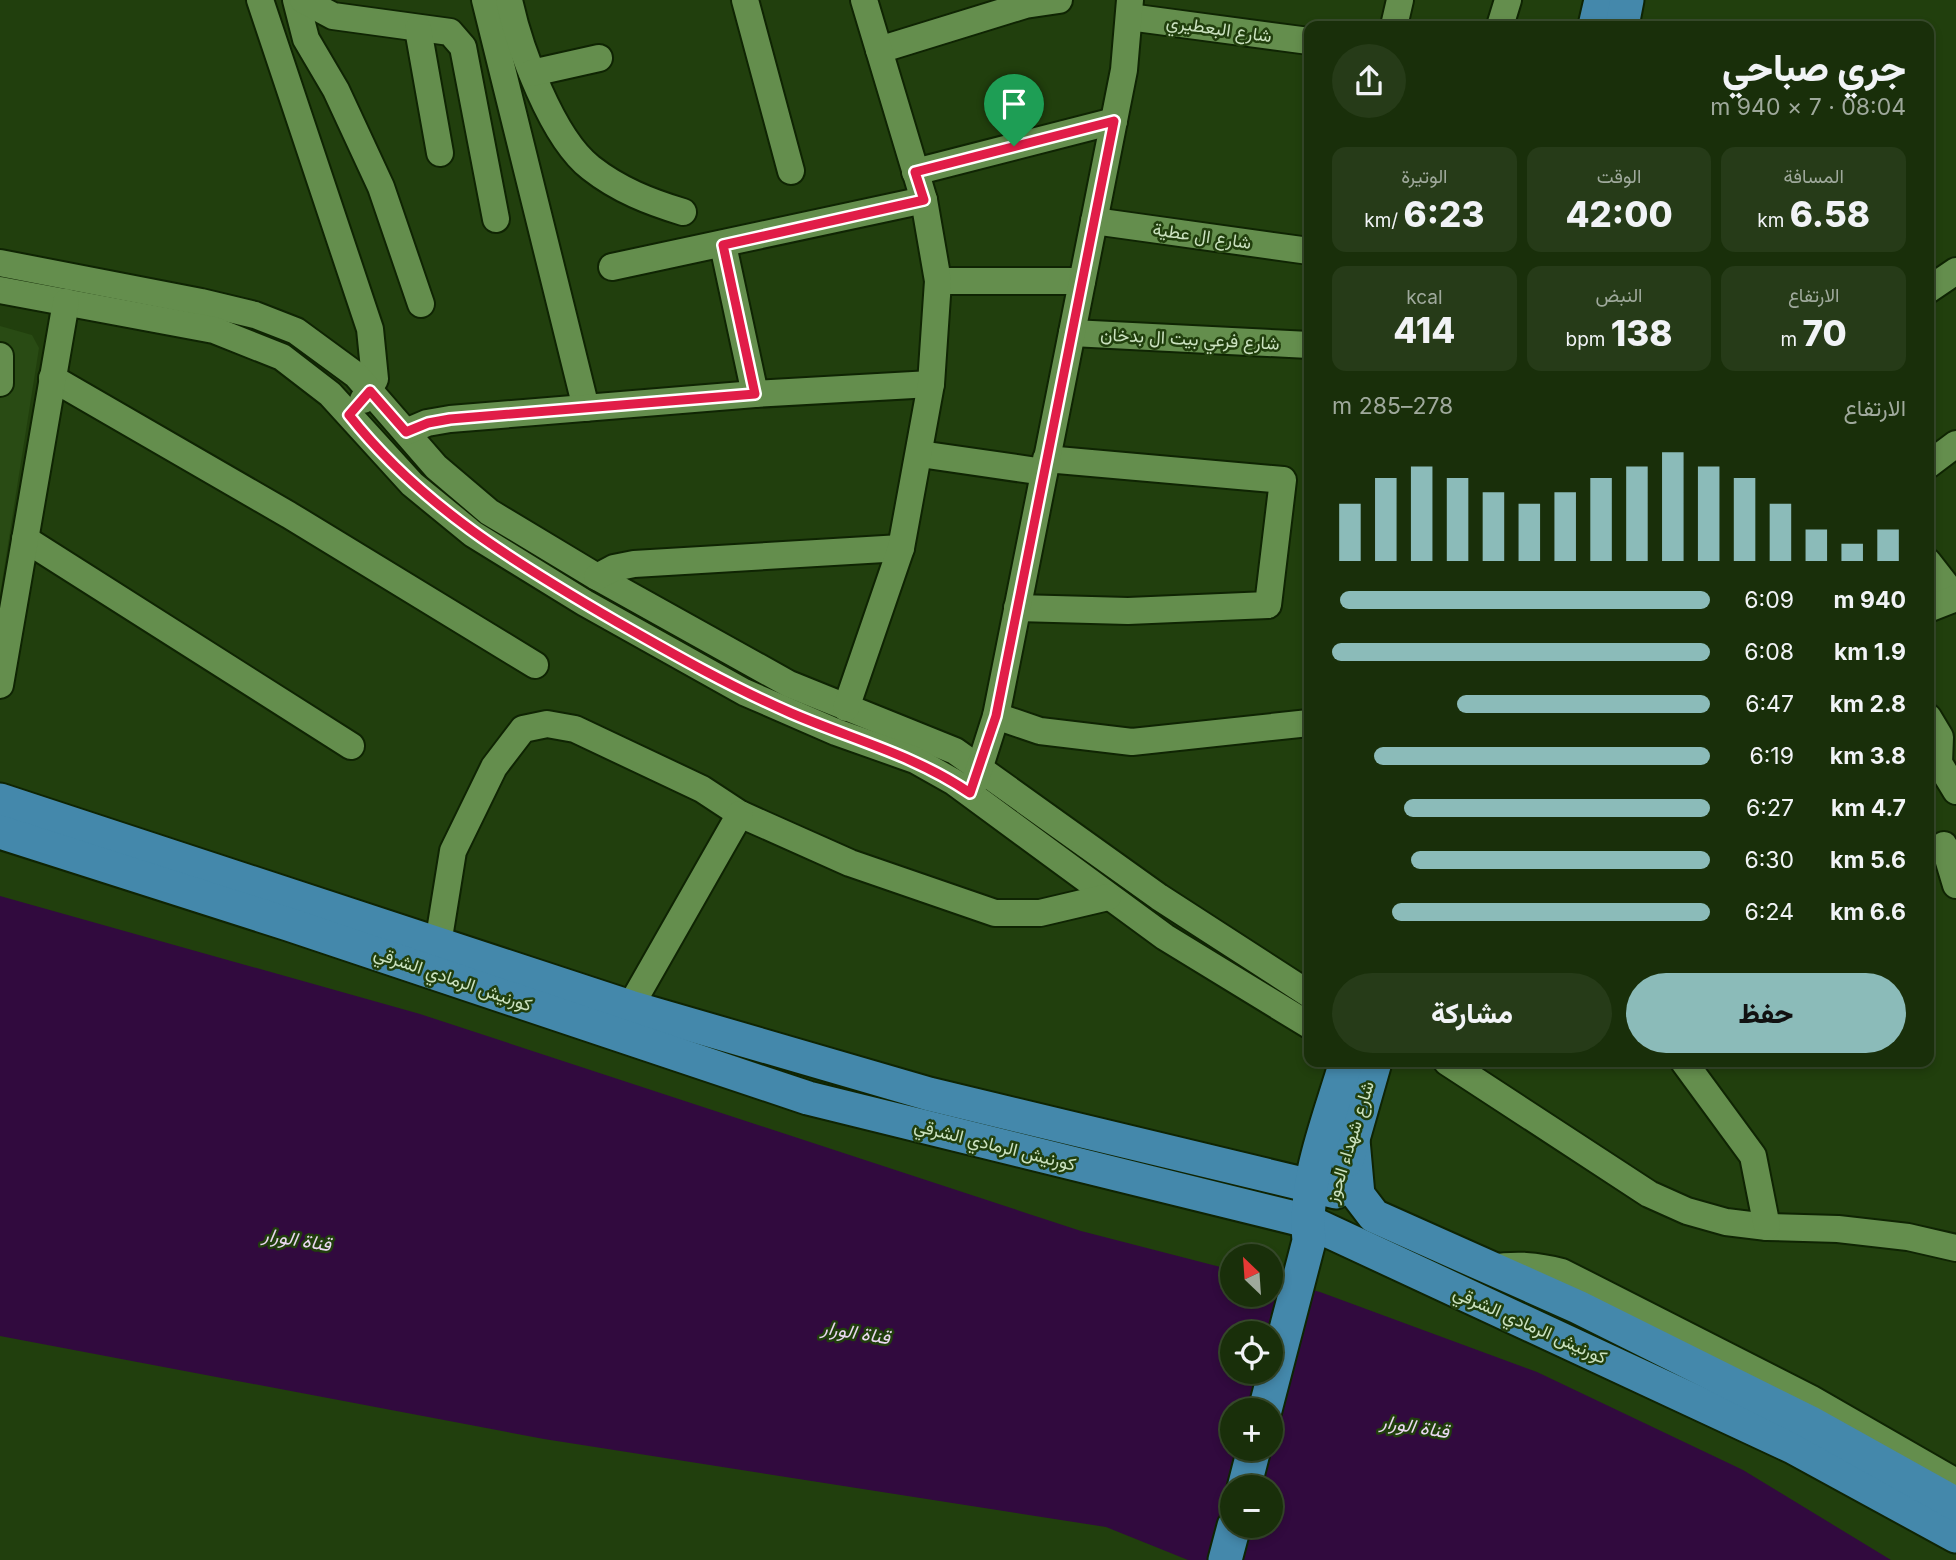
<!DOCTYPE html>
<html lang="ar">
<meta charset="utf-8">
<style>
:root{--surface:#192f0a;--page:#263b18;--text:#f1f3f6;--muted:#9fa99c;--line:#374a2b;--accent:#8bbbb9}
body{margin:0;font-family:Inter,Vazirmatn,sans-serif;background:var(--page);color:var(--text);direction:rtl;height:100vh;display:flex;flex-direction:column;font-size:26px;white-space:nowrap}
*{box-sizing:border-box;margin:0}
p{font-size:23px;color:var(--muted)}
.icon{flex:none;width:38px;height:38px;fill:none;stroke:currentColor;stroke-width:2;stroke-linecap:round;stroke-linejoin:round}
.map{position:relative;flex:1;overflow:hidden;direction:ltr}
.sheet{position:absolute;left:1304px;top:21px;width:630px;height:1046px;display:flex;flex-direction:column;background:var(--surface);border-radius:14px;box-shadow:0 4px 10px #0003,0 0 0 2px var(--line);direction:rtl}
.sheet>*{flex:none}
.needle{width:46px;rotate:335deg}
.buttons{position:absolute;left:1220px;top:1244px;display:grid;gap:14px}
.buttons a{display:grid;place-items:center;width:63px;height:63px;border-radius:50%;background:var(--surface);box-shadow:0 4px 10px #0003,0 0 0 2px var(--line);font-size:35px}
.pin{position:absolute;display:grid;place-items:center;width:60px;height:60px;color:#fff;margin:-72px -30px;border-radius:50% 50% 50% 0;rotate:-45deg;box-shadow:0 0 7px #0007}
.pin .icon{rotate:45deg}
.round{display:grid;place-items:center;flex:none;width:74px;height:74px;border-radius:37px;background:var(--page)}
.summary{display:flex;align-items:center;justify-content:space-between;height:119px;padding:0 28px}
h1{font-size:38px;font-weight:800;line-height:52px}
.metrics{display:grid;grid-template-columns:repeat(3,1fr);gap:10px;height:119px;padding:7px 28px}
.metrics div{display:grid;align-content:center;border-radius:14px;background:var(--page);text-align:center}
.metrics b{font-size:35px;font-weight:800}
.metrics small{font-size:19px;font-weight:400}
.metrics p{font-size:19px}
.chart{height:196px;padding:14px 28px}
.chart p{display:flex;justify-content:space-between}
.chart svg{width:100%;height:126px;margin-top:7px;stroke:var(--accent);stroke-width:6}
.cta{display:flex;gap:14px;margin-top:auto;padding:14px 28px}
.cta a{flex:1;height:80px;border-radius:42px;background:var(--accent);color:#111;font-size:28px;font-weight:800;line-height:80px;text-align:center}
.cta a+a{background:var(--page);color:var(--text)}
ul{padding:0 28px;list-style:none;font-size:23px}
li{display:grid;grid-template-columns:112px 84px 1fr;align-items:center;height:52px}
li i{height:18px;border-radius:9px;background:var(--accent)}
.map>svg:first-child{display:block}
.built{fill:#294b14}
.water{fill:#310a3e;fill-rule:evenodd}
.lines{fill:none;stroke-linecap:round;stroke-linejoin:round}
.minor-casing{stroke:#0f2403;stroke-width:30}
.major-casing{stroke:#0f2403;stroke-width:37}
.minor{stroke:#648e4d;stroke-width:26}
.major{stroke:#4488ab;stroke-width:33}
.route-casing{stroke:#fff;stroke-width:14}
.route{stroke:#e11d48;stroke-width:9}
.labels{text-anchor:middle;stroke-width:5;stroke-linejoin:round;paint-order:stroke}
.street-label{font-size:18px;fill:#cbe2c0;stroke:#213f0d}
.water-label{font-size:19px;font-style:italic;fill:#ead8f1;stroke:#213f0d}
</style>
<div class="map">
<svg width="1956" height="1560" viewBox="0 0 1956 1560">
<rect width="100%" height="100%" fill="#213f0d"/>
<path class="built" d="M 0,326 L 32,335 L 39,348 L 0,595 Z"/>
<path class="water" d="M 0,896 L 420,1014 L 1081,1231 L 1232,1270 L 1232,1295 L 1270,1295 L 1271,1280 L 1320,1292 L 1537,1372 L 1743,1470 L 1891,1560 L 1188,1560 L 1106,1527 L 544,1439 L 0,1336 ZM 1232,1334 L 1270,1334 L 1270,1372 L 1232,1372 ZM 1232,1410 L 1270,1410 L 1270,1449 L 1232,1449 ZM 1232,1488 L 1270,1488 L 1270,1526 L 1232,1526 Z"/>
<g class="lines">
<g class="minor-casing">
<g id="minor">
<path d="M 260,0 L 370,329 L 375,379 L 363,400"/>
<path d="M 296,0 L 306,39 L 336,90 L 381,187 L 421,304"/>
<path d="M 303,0 L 333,16 L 450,32 L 463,47 L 496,219"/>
<path d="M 485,0 L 586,408"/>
<path d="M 509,0 C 519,47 552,138 591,168 C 619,190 650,202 683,212"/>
<path d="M 745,0 L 791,171"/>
<path d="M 1129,17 L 1309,41"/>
<path d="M 1394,26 L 1400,0"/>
<path d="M 1500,26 L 1508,0"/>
<path d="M 418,29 L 440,153"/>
<path d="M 879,50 L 1025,5 L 1059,0"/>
<path d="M 532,73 L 599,58"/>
<path d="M 915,172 L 1114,121"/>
<path d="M 1094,221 L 1309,251"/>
<path d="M 723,245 L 755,394"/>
<path d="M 0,263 L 201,302 L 255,315 L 296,331 L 356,375 L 436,467 L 489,512 L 597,577 L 789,684 L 955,751 L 1159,897 L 1309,994"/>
<path d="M 612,267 L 924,200"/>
<path d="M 938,281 L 1082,281"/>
<path d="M 0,290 L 214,330 L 282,357 L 330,394 L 412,484 L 473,534 L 585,603 L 744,692 L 836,732 L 915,760 L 954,782 L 1165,937 L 1309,1025"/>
<path d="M 1928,290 L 1956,271"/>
<path d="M 1072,333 L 1309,345"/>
<path d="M 0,356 L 0,383"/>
<path d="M 52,378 L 289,515 L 535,665"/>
<path d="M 406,432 L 427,423 L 450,419 L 755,394 L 931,384"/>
<path d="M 920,454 L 1044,472"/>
<path d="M 1928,465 L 1956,444"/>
<path d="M 25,539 L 351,746"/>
<path d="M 1928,562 L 1956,598"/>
<path d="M 597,577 L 614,568 L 634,564 L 901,548"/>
<path d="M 1017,608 L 1128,611 L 1268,605 L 1283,480 L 1046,459"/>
<path d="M 1928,609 L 1956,598"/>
<path d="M 0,685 L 66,302"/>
<path d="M 846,708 L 901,548 L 931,384 L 938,281 L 924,200 L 864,0"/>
<path d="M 996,716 L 1040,731 L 1132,742 L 1309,723"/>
<path d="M 1928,717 L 1940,737 L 1939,763 L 1956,791"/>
<path d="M 975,782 L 996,716 L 1124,70 L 1130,0"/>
<path d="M 1944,845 L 1956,885"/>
<path d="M 438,944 L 453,851 L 494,767 L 523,729 L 547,724 L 575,729 L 702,789 L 740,814 L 850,863 L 995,913 L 1040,913 L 1108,897"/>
<path d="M 630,1007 L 740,814"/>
<path d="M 1447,1062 L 1649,1194 L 1687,1211 L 1726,1222 L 1767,1227 L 1838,1229 L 1908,1237 L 1956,1248"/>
<path d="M 1684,1062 L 1753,1156 L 1767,1227"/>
<path d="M 1489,1268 C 1516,1264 1536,1265 1562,1272 L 1810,1398 L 1956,1482"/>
</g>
</g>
<g class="major-casing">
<g id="major">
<path d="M 1595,26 L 1601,0"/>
<path d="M 1622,26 L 1627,0"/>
<path d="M 0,800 L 630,1007 L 929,1094 L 1336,1192"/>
<path d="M 0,832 L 288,924 L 808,1098 L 1307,1221 L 1793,1447 L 1956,1536"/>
<path d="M 1353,1140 L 1358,1195 L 1374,1216 L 1578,1307 L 1809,1422 L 1956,1504"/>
<path d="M 1347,1160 L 1375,1062"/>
<path d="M 1265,1410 L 1309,1241 C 1303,1181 1329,1120 1346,1062"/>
<path d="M 1244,1488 L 1254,1449"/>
<path d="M 1225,1560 L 1234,1526"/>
</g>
</g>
<use href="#minor" class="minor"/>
<use href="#major" class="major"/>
</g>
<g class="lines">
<g class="route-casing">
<path id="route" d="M 1114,121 L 996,716 L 970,793 C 915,755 851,739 791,713 C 731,687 673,654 617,622 C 517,564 421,506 349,415 L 370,391 L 406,432 L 428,423 L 450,419 L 755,394 L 723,245 L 924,200 L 915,172 Z"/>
</g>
<use href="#route" class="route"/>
</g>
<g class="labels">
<g class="street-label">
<text transform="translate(1219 29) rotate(8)" y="6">شارع البعطيري</text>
<text transform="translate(1202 236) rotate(8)" y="6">شارع ال عطية</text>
<text transform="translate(1190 339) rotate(3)" y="6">شارع فرعي بيت ال بدخان</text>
<text transform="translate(453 979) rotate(19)" y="6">كورنيش الرمادي الشرقي</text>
<text transform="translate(1350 1142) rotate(-73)" y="6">شارع شهداء الحوز</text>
<text transform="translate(995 1145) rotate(14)" y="6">كورنيش الرمادي الشرقي</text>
<text transform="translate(1530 1325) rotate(24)" y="6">كورنيش الرمادي الشرقي</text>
</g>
<g class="water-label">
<text transform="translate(297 1239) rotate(9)" y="7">قناة الورار</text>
<text transform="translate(856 1332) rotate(9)" y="7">قناة الورار</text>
<text transform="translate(1415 1426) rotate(9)" y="7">قناة الورار</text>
</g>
</g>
</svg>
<div class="buttons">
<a><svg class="needle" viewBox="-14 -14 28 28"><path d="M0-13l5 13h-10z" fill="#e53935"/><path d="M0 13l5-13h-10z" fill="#9fa99c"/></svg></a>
<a><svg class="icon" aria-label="locate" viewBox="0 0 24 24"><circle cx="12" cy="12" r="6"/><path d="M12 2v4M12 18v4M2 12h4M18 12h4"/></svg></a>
<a>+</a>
<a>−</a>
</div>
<div class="pin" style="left:1014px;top:146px;background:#1e9e55"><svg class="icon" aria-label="arrive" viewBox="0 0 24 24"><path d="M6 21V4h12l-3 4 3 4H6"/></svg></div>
<section class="sheet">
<div class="summary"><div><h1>جري صباحي</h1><p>08:04 · 7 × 940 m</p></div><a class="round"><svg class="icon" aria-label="share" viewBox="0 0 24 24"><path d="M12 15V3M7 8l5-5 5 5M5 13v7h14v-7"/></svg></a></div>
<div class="metrics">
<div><p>المسافة</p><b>6.58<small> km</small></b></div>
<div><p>الوقت</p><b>42:00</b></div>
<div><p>الوتيرة</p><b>6:23<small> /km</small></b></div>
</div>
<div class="metrics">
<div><p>الارتفاع</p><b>70<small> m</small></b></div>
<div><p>النبض</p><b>138<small> bpm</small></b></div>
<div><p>kcal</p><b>414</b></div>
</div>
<div class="chart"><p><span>الارتفاع</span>278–285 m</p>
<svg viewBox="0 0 160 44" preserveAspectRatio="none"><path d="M5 44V24M15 44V15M25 44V11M35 44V15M45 44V20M55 44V24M65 44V20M75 44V15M85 44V11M95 44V6M105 44V11M115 44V15M125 44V24M135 44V33M145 44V38M155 44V33"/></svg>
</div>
<ul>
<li><b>940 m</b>6:09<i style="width:98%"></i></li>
<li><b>1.9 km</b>6:08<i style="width:100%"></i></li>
<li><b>2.8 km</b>6:47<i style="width:67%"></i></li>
<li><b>3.8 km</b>6:19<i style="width:89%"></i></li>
<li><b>4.7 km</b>6:27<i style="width:81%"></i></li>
<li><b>5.6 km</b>6:30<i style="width:79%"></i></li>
<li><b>6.6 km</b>6:24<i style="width:84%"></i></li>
</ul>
<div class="cta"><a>حفظ</a><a>مشاركة</a></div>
</section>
</div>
